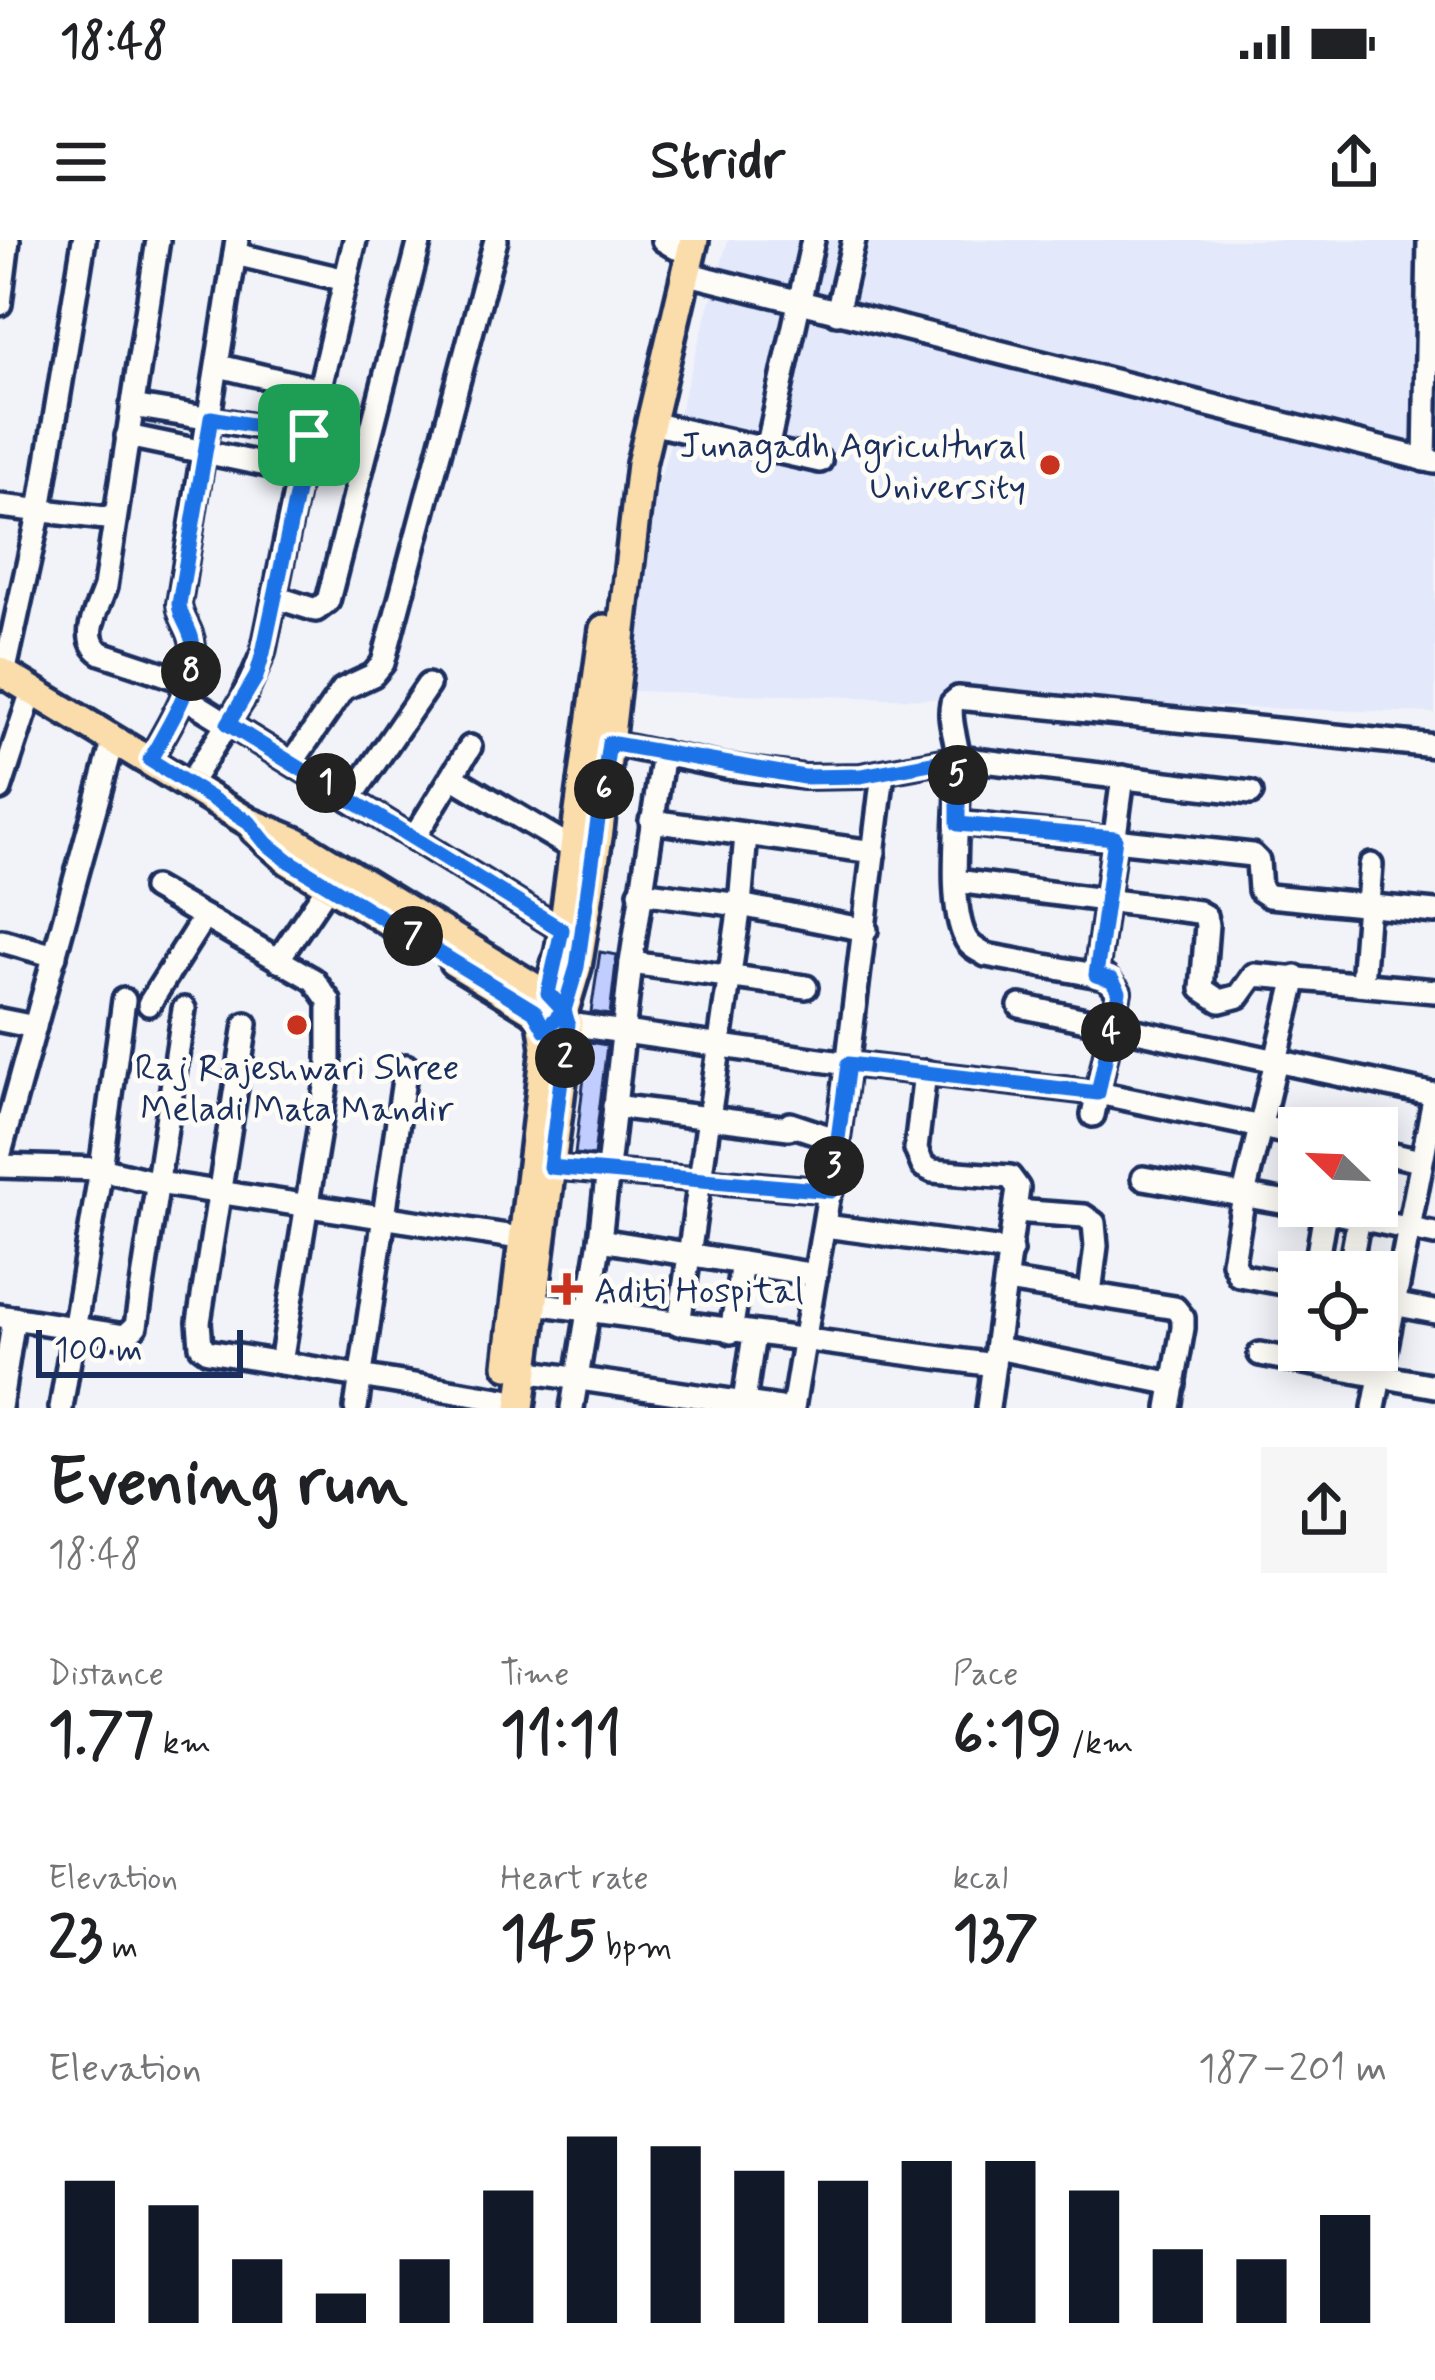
<!DOCTYPE html>
<meta charset="utf-8">
<style>
:root{--surface:#fff;--page:#f6f6f6;--text:#202124;--muted:#757577;--accent:#111827}
body{margin:0;font-family:Mynerve,sans-serif;background:var(--page);color:var(--text);height:100vh;display:flex;flex-direction:column;font-size:45px;white-space:nowrap}
*{box-sizing:border-box;margin:0}
p{font-size:39px;color:var(--muted)}
.icon{flex:none;width:66px;height:66px;fill:none;stroke:currentColor;stroke-width:2;stroke-linecap:round;stroke-linejoin:round}
.map{position:relative;height:1168px;overflow:hidden}
.details{display:flex;flex-direction:column;background:var(--surface);flex:1}
.details>*{flex:none}
.needle{width:78px;rotate:293deg}
.buttons{position:absolute;left:1278px;top:867px;display:grid;gap:24px}
.buttons a{display:grid;place-items:center;width:120px;height:120px;border-radius:0px;background:var(--surface);box-shadow:0 6px 30px #0003;font-size:60px}
.scale{position:absolute;left:36px;bottom:30px;width:207px;box-sizing:border-box;padding-left:12px;border:6px solid #1b2f5e;border-top:0;font-size:33px;line-height:42px;white-space:nowrap;color:#1b2f5e;-webkit-text-stroke:9px #fdfcf7;paint-order:stroke}
.pin{position:absolute;display:grid;place-items:center;width:102px;height:102px;color:#fff;margin:-51px;border-radius:24px;box-shadow:0 6px 18px #0006}
.km{position:absolute;width:60px;height:60px;margin:-30px;border-radius:50%;background:#222;color:#fff;font-size:33px;line-height:60px;text-align:center}
.round{display:grid;place-items:center;flex:none;width:126px;height:126px;border-radius:0px;background:var(--page)}
.headline{display:flex;align-items:center;justify-content:space-between;height:204px;padding:0 48px}
h1{font-size:66px;font-weight:700;line-height:90px}
.stats{display:grid;grid-template-columns:repeat(3,1fr);gap:18px;height:204px;padding:12px 48px}
.stats div{display:grid;align-content:center}
.stats b{font-size:60px;font-weight:700}
.stats small{font-size:33px;font-weight:400}
.stats p{font-size:33px}
.chart{height:336px;padding:24px 48px}
.chart p{display:flex;justify-content:space-between}
.chart svg{width:100%;height:216px;margin-top:12px;stroke:var(--accent);stroke-width:6}
.status{display:flex;justify-content:space-between;align-items:center;height:84px;padding:0 60px;background:var(--surface);direction:ltr}
.status svg{height:33px;fill:currentColor}
header{display:flex;justify-content:space-between;align-items:center;height:156px;padding:0 48px;background:var(--surface);font-size:54px;font-weight:700}
.map>svg:first-child{display:block}
.built{fill:#e3e8fb}
.building{fill:#c1cdff;stroke:#1b2f5e;stroke-width:3}
.lines{fill:none;stroke-linecap:round;stroke-linejoin:round}
.minor-casing{stroke:#1b2f5e;stroke-width:30}
.major-casing{stroke:#1b2f5e;stroke-width:36}
.minor{stroke:#fdfcf7;stroke-width:21}
.major{stroke:#fbddab;stroke-width:27}
.route-casing{stroke:#fff;stroke-width:24}
.route{stroke:#1a73e8;stroke-width:15}
.poi-dot{fill:#c8321e;stroke:#fdfcf7;stroke-width:4.5}
.labels{text-anchor:middle;stroke-width:10;stroke-linejoin:round;paint-order:stroke}
.poi-label{font-size:36px;fill:#1b2f5e;stroke:#fdfcf7;text-anchor:end}
</style>
<div class="status"><b>18:48</b><svg viewBox="0 0 49 12"><path d="M0 12V9h3v3zM5 12V6h3v6zM10 12V3h3v9zM15 12V0h3v12zM26 1h20v11H26zM47 4h2v5h-2z"/></svg></div>
<header><svg class="icon" aria-label="menu" viewBox="0 0 24 24"><path d="M4 6h16M4 12h16M4 18h16"/></svg>Stridr<svg class="icon" aria-label="share" viewBox="0 0 24 24"><path d="M12 15V3M7 8l5-5 5 5M5 13v7h14v-7"/></svg></header>
<div class="map">
<svg width="1435" height="1168" viewBox="0 0 1435 1168">
<rect width="100%" height="100%" fill="#f1f3f9"/>
<filter id="ink" filterUnits="userSpaceOnUse"><feTurbulence type="fractalNoise" baseFrequency=".00833" numOctaves="2"/><feDisplacementMap in="SourceGraphic" scale="24" xChannelSelector="R" yChannelSelector="G"/><feConvolveMatrix kernelMatrix="1 2 1 2 8 2 1 2 1" color-interpolation-filters="sRGB"/></filter>
<g filter="url(#ink)">
<path class="built" d="M 728,0 L 1435,0 L 1435,473 L 600,450 Z"/>
<g class="building">
<path d="M 600,712 L 617,715 L 610,775 L 591,772 Z"/>
<path d="M 588,802 L 607,805 L 594,916 L 575,914 Z"/>
</g>
<g class="lines">
<g class="minor-casing">
<g id="minor">
<path d="M 158,0 L 105,347 C 99,368 78,397 101,413 L 188,442"/>
<path d="M 663,0 L 676,8"/>
<path d="M 235,14 L 346,40"/>
<path d="M 685,33 L 1435,222"/>
<path d="M 0,64 L 8,0"/>
<path d="M 837,73 L 854,0"/>
<path d="M 219,126 L 320,150"/>
<path d="M 132,166 L 309,195"/>
<path d="M 650,183 L 820,221"/>
<path d="M 127,196 L 300,232"/>
<path d="M 767,209 L 813,0"/>
<path d="M 1425,220 L 1429,0"/>
<path d="M 0,266 L 114,279"/>
<path d="M 275,357 L 316,370 L 328,361 L 420,0"/>
<path d="M 4,434 L 40,270 L 84,0"/>
<path d="M 183,456 L 562,690"/>
<path d="M 609,503 L 726,527 L 804,537 L 861,536 L 958,518 L 1251,553"/>
<path d="M 150,520 C 168,485 200,442 192,400 C 189,386 180,378 179,364 L 237,0"/>
<path d="M 293,521 L 343,449 L 373,435 L 383,423 L 496,0"/>
<path d="M 452,537 L 572,608"/>
<path d="M 190,543 L 243,459 L 263,413 L 300,232 L 355,0"/>
<path d="M 0,549 L 32,451"/>
<path d="M 350,559 L 428,445"/>
<path d="M 651,581 L 874,612"/>
<path d="M 958,583 L 1252,615 L 1258,621 L 1260,650 L 1269,656 L 1435,672"/>
<path d="M 414,598 L 470,507"/>
<path d="M 956,641 L 1198,672 L 1205,676 L 1207,685 L 1202,749 L 1220,761 L 1239,756 L 1254,735 L 1435,751"/>
<path d="M 154,648 L 314,740 L 329,761 L 329,829 L 281,1123"/>
<path d="M 640,652 L 740,665 L 866,690"/>
<path d="M 2,701 L 55,716"/>
<path d="M 278,720 L 336,634"/>
<path d="M 631,723 L 806,747"/>
<path d="M 1096,735 L 1123,537"/>
<path d="M 1296,737 L 1244,955 L 1233,1022 L 1239,1035 L 1299,1046"/>
<path d="M 1362,743 L 1371,625"/>
<path d="M 149,764 L 204,677"/>
<path d="M 1020,766 L 1435,855"/>
<path d="M 0,780 L 35,787"/>
<path d="M 246,784 L 199,1082 L 201,1106 L 208,1111 L 505,1160"/>
<path d="M 568,784 L 848,824 L 1098,853 L 1299,895"/>
<path d="M 925,832 L 916,909 L 923,926 L 933,931 L 1010,937 L 1018,948 L 988,1168"/>
<path d="M 614,866 L 789,888"/>
<path d="M 1093,875 L 1119,752 L 1105,737 L 986,715 C 978,710 969,707 965,697 C 946,658 961,565 958,518 C 957,499 948,481 952,463 L 958,458 L 1435,506"/>
<path d="M 790,884 L 838,900"/>
<path d="M 1377,911 L 1420,921"/>
<path d="M 0,913 L 114,499"/>
<path d="M 0,926 L 101,929 L 158,943 L 520,998"/>
<path d="M 549,927 L 831,951"/>
<path d="M 1143,938 L 1299,965"/>
<path d="M 1302,966 L 1435,994"/>
<path d="M 1015,971 L 1084,976 L 1094,983 L 1096,1006 L 1090,1053"/>
<path d="M 825,986 L 1011,1011"/>
<path d="M 600,1000 L 816,1035"/>
<path d="M 1315,1032 L 1326,966"/>
<path d="M 1349,1032 L 1359,978"/>
<path d="M 1006,1041 L 1175,1068 L 1183,1078 L 1183,1088 L 1169,1168"/>
<path d="M 1377,1061 L 1435,1072"/>
<path d="M 534,1063 L 994,1125"/>
<path d="M 0,1076 L 125,1096 L 136,1086 L 184,769"/>
<path d="M 679,1084 L 740,665 L 746,595"/>
<path d="M 731,1092 L 742,1023"/>
<path d="M 997,1108 L 1174,1144"/>
<path d="M 1260,1114 L 1435,1146"/>
<path d="M 525,1131 L 780,1168"/>
<path d="M 0,1168 L 14,1078"/>
<path d="M 61,1168 L 101,929 L 124,760"/>
<path d="M 356,1168 L 406,826"/>
<path d="M 572,1168 L 600,1000 L 631,723 L 663,513"/>
<path d="M 743,1168 L 754,1095"/>
<path d="M 793,1168 L 838,900 L 883,533"/>
<path d="M 1374,1168 L 1435,854"/>
</g>
</g>
<g class="major-casing">
<g id="major">
<path d="M 0,431 L 249,582 L 297,602 L 558,762 L 568,784 L 566,809 L 520,1168"/>
<path d="M 255,590 L 289,621 L 422,702"/>
<path d="M 454,722 L 534,771 L 542,780 L 546,807 L 508,1125"/>
<path d="M 534,771 L 548,753 L 560,711 L 604,389"/>
<path d="M 545,790 L 564,770 L 577,727 L 599,591 L 641,224 L 694,0"/>
</g>
</g>
<use href="#minor" class="minor"/>
<use href="#major" class="major"/>
</g>
</g>
<g class="lines" filter="url(#ink)">
<g class="route-casing">
<path id="route" d="M 309,195 L 263,413 L 256,437 L 228,484 L 562,690 L 548,753 L 564,770 L 568,784 L 550,927 L 831,951 L 848,824 L 1098,853 L 1119,752 L 1112,740 L 1096,735 L 1115,598 L 958,584 L 958,518 L 861,536 L 804,537 L 609,503 L 577,727 L 564,770 L 545,790 L 534,771 L 289,621 L 265,602 L 249,582 L 150,520 C 168,485 200,442 192,400 C 189,386 180,378 179,364 L 211,178 L 309,195"/>
</g>
<use href="#route" class="route"/>
</g>
<g class="poi-dot">
<circle cx="1050" cy="225" r="12"/>
<circle cx="297" cy="785" r="12"/>
<path d="M561 1031h12v12h12v12h-12v12h-12v-12h-12v-12h12z"/>
</g>
<g class="labels">
<g class="poi-label">
<text x="1026" y="217">Junagadh Agricultural<tspan x="1026" dy="41">University</tspan></text>
<text x="297" y="839" text-anchor="middle">Raj Rajeshwari Shree<tspan x="297" dy="41">Meladi Mata Mandir</tspan></text>
<text x="594" y="1062" text-anchor="start">Aditi Hospital</text>
</g>
</g>
</svg>
<div class="buttons">
<a><svg class="needle" viewBox="-14 -14 28 28"><path d="M0-13l5 13h-10z" fill="#e53935"/><path d="M0 13l5-13h-10z" fill="#757577"/></svg></a>
<a><svg class="icon" aria-label="locate" viewBox="0 0 24 24"><circle cx="12" cy="12" r="6"/><path d="M12 2v4M12 18v4M2 12h4M18 12h4"/></svg></a>
</div>
<div class="scale">100 m</div>
<div class="pin" style="left:309px;top:195px;background:#1e9e55"><svg class="icon" aria-label="arrive" viewBox="0 0 24 24"><path d="M6 21V4h12l-3 4 3 4H6"/></svg></div>
<b class="km" style="left:326px;top:543px">1</b>
<b class="km" style="left:565px;top:818px">2</b>
<b class="km" style="left:834px;top:926px">3</b>
<b class="km" style="left:1111px;top:792px">4</b>
<b class="km" style="left:958px;top:535px">5</b>
<b class="km" style="left:604px;top:549px">6</b>
<b class="km" style="left:413px;top:696px">7</b>
<b class="km" style="left:191px;top:431px">8</b>
</div>
<section class="details">
<div class="headline"><div><h1>Evening run</h1><p>18:48</p></div><a class="round"><svg class="icon" aria-label="share" viewBox="0 0 24 24"><path d="M12 15V3M7 8l5-5 5 5M5 13v7h14v-7"/></svg></a></div>
<div class="stats">
<div><p>Distance</p><b>1.77<small> km</small></b></div>
<div><p>Time</p><b>11:11</b></div>
<div><p>Pace</p><b>6:19<small> /km</small></b></div>
</div>
<div class="stats">
<div><p>Elevation</p><b>23<small> m</small></b></div>
<div><p>Heart rate</p><b>145<small> bpm</small></b></div>
<div><p>kcal</p><b>137</b></div>
</div>
<div class="chart"><p><span>Elevation</span>187–201 m</p>
<svg viewBox="0 0 160 44" preserveAspectRatio="none"><path d="M5 44V15M15 44V20M25 44V31M35 44V38M45 44V31M55 44V17M65 44V6M75 44V8M85 44V13M95 44V15M105 44V11M115 44V11M125 44V17M135 44V29M145 44V31M155 44V22"/></svg>
</div>
</section>
